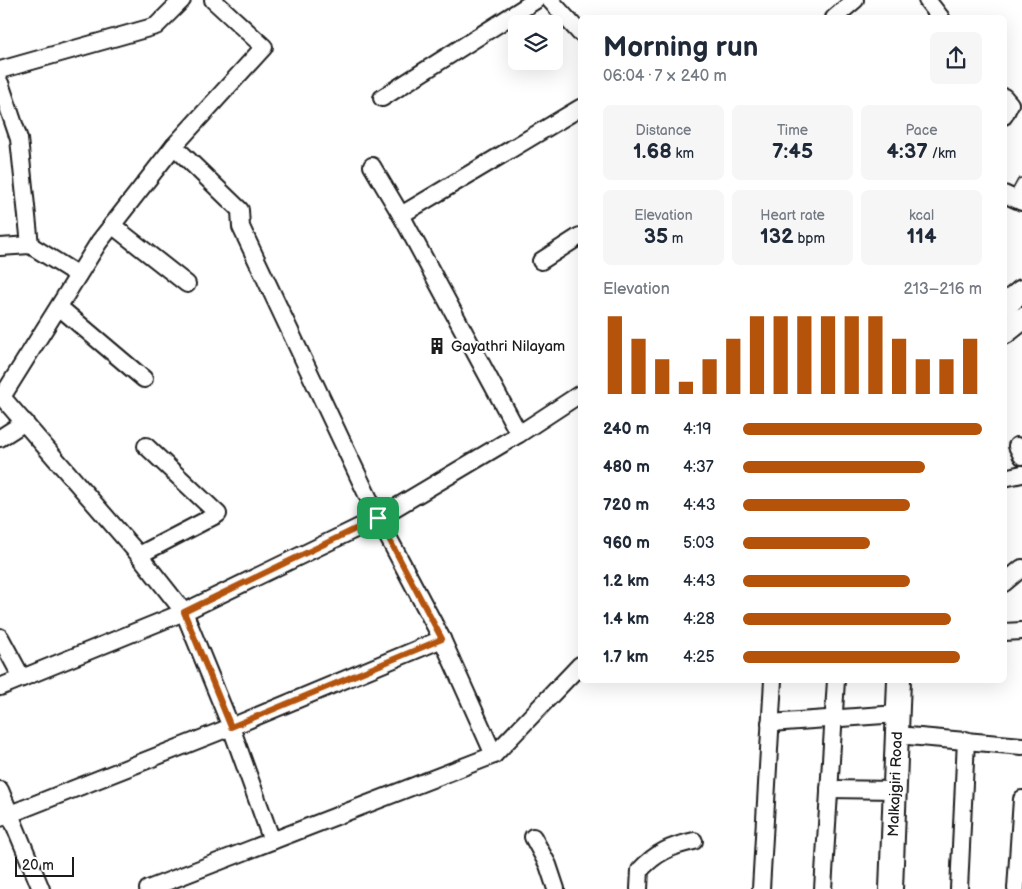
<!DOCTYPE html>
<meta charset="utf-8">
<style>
:root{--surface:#fff;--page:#f6f6f7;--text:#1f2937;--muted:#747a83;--accent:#b45309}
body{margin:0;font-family:"Balsamiq Sans",sans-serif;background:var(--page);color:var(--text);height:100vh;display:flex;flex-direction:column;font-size:19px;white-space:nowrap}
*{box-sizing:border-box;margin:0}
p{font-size:16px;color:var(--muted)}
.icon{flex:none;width:28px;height:28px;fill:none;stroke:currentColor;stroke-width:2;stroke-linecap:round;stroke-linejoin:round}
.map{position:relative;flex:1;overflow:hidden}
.details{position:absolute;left:578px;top:15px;width:429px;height:668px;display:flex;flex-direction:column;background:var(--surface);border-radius:8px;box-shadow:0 5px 20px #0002}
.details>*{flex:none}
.controls{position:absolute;left:508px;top:15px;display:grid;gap:10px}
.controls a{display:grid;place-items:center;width:55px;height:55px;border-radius:8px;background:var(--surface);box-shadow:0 5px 20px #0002;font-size:25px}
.scale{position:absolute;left:15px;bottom:12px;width:59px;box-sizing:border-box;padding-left:5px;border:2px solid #1c1c1c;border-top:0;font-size:14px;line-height:18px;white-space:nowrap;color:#1c1c1c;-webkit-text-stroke:4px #fff;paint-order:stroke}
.pin{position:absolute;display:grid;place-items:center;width:42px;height:42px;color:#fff;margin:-21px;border-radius:10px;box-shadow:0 2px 8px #0006}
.round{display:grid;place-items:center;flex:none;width:52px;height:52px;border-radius:8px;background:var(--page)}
.head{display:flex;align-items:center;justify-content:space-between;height:85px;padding:0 25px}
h1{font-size:28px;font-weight:800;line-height:38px}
.stats{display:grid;grid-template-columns:repeat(3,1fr);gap:8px;height:85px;padding:5px 25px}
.stats div{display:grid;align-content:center;border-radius:8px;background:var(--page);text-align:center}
.stats b{font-size:21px;font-weight:800}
.stats small{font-size:14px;font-weight:400}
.stats p{font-size:14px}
.chart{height:140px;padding:10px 25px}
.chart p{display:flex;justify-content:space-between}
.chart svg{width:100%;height:90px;margin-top:5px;stroke:var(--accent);stroke-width:6}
ul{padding:0 25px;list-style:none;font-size:16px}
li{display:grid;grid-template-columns:80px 60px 1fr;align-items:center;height:38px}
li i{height:12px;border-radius:6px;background:var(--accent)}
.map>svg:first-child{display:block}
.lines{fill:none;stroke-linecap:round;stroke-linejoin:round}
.lane-casing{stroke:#1c1c1c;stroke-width:12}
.street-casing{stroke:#1c1c1c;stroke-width:20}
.secondary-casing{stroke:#1c1c1c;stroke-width:26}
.lane{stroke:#fff;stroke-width:9}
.street{stroke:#fff;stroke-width:16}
.secondary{stroke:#fff;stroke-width:22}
.route-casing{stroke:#fff;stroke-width:10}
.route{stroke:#b45309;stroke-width:6}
.labels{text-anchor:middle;stroke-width:4;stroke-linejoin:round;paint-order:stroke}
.poi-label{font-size:15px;fill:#1c1c1c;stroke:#fff;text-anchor:start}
.street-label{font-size:15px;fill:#1c1c1c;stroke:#fff}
</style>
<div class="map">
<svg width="1022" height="889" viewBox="0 0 1022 889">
<rect width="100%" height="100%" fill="#fff"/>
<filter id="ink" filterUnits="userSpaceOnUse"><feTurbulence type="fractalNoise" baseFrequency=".02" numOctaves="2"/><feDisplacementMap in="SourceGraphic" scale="10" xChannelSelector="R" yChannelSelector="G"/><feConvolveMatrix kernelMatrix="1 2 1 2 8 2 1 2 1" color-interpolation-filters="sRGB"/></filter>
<g filter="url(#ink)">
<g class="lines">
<g class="lane-casing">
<path id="lane" d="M 1014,198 L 1022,183"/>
</g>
<g class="street-casing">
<g id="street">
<path d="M 213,0 L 264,47 L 174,146 L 99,242 L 2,397 L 139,555 L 184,612 L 231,727 L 272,841"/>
<path d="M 550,0 L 580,33"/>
<path d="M 927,0 L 941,18"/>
<path d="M 834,18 L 855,0"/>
<path d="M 0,70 L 156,26 L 182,0"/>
<path d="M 0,83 L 19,139 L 30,245"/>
<path d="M 1004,97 L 1010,104 L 1004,116"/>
<path d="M 382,98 L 536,0"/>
<path d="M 174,146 L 240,210 L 241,227 L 378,518 L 442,639 L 494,755"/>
<path d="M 372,166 L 401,215 L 519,434"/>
<path d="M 1004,194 L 1022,202"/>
<path d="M 401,215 L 580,108"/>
<path d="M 112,225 L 187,284"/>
<path d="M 0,247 L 30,245 L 78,275"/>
<path d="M 541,261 L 580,236"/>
<path d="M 59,307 L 144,379"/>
<path d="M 0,438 L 25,422"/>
<path d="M 1017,446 L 1022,456"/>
<path d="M 1004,478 L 1022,474"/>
<path d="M 139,555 L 218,514 L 146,446"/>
<path d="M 1004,583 L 1022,568"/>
<path d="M 1004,632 L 1022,631"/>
<path d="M 0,637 L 22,678"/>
<path d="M 0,687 L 184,612 L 378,518 L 519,434 L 580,394"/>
<path d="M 770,723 L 898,714"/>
<path d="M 897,735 L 1022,746"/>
<path d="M 829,789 L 895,790"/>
<path d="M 0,790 L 41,889"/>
<path d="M 0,818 L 231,727 L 442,639"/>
<path d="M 533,837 L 548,865 L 556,889"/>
<path d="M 148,889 L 494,755 L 580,665"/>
<path d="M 639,889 L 640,870 C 657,852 671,846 694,841"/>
<path d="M 761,889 L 773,680"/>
<path d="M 823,889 L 836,680"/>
<path d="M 959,889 L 966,740"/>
<path d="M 1016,889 L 1022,799"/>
</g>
</g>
<g class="secondary-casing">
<g id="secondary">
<path d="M 1004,306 L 1022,291"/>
<path d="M 1004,333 L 1022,319"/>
<path id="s1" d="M 891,889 L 899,680"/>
</g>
</g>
<use href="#lane" class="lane"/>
<use href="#street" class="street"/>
<use href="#secondary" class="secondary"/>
</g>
</g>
<g class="lines" filter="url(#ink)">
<g class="route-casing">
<path id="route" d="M 378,518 L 442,639 L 231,727 L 184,612 Z"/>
</g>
<use href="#route" class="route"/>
</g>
<defs>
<g id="building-bare" transform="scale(1.35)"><path d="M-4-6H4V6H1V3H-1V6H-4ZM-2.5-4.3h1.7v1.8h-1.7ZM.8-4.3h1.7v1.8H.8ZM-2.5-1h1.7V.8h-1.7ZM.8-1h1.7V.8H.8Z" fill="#1c1c1c" stroke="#fff" stroke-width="2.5" paint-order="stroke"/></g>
</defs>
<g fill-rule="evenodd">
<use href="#building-bare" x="437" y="346"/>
</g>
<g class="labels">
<g class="poi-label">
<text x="451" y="351">Gayathri Nilayam</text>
</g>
<g class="street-label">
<text dy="5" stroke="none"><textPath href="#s1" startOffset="105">Malkajgiri Road</textPath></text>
</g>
</g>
</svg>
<div class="controls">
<a><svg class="icon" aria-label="layers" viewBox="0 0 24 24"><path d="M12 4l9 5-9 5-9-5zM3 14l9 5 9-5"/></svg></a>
</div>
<div class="scale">20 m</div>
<div class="pin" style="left:378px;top:518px;background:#1e9e55"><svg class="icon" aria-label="arrive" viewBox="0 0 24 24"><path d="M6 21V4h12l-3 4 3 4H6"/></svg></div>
<section class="details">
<div class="head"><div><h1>Morning run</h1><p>06:04 · 7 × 240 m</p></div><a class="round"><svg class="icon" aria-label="share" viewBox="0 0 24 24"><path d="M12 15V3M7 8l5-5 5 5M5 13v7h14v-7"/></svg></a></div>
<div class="stats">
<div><p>Distance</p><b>1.68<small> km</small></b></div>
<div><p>Time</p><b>7:45</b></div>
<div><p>Pace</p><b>4:37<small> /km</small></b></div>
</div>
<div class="stats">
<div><p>Elevation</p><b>35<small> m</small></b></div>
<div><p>Heart rate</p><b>132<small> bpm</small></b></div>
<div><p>kcal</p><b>114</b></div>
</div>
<div class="chart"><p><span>Elevation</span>213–216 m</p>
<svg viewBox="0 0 160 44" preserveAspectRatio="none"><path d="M5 44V6M15 44V17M25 44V27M35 44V38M45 44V27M55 44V17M65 44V6M75 44V6M85 44V6M95 44V6M105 44V6M115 44V6M125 44V17M135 44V27M145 44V27M155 44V17"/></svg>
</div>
<ul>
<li><b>240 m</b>4:19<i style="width:100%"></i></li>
<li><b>480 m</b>4:37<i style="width:76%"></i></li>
<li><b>720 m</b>4:43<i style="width:70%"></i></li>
<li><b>960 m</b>5:03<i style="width:53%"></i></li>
<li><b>1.2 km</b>4:43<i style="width:70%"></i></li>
<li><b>1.4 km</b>4:28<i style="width:87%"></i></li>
<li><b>1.7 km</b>4:25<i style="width:91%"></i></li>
</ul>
</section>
</div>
